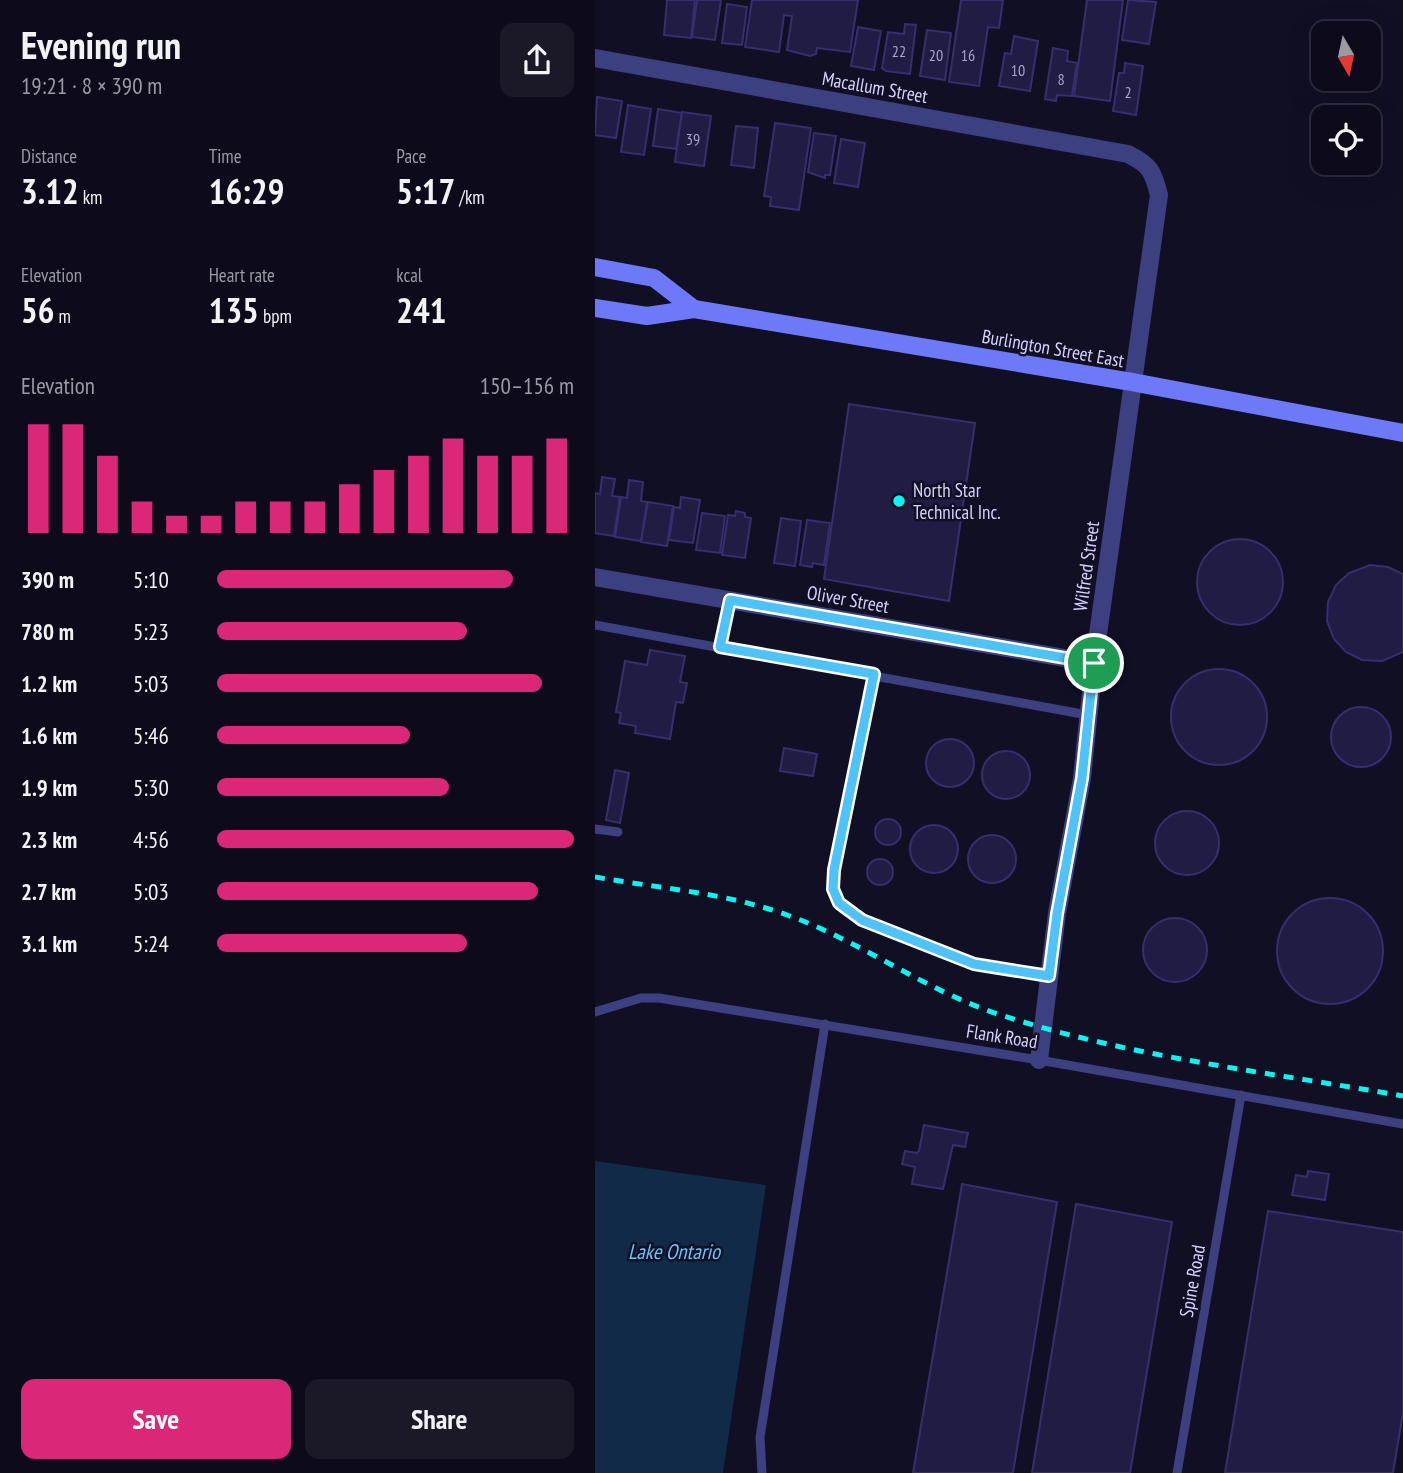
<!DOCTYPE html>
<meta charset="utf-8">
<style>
:root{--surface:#0d0b1b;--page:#1b1928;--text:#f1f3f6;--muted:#9a9ba3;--line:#2d2b3a;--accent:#db2777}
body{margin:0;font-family:"PT Sans Narrow",sans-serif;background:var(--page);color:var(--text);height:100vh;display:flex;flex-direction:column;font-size:26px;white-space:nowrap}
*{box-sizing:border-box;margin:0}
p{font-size:23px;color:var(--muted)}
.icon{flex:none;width:38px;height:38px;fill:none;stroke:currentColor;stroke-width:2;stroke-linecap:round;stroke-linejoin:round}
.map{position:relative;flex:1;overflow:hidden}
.side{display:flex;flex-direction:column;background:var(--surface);width:595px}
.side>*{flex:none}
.needle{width:46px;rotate:171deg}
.buttons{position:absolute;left:716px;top:21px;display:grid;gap:14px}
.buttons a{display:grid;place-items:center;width:70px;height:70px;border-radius:14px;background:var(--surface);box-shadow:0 7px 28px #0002,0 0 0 2px var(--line);font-size:35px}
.pin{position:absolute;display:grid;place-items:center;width:60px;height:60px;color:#fff;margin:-30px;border:4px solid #fff;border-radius:50%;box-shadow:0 2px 7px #0007}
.round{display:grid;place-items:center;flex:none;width:74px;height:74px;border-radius:14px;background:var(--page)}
.summary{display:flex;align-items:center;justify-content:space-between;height:119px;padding:0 21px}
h1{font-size:38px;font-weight:600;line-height:52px}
.stats{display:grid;grid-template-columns:repeat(3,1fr);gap:10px;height:119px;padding:7px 21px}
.stats div{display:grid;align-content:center}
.stats b{font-size:35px;font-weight:600}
.stats small{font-size:19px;font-weight:400}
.stats p{font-size:19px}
.chart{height:196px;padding:14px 21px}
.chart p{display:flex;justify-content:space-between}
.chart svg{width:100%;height:126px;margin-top:7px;stroke:var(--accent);stroke-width:6}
.cta{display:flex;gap:14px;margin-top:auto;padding:14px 21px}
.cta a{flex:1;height:80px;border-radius:14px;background:var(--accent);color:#fff;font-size:28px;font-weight:600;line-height:80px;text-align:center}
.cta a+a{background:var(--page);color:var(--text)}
ul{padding:0 21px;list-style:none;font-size:23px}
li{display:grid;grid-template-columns:112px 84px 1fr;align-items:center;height:52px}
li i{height:18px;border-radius:9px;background:var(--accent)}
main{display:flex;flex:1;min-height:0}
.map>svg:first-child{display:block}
.water{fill:#102a47}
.building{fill:#201c44;stroke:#352f6f;stroke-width:2}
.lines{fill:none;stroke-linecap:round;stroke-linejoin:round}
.service{stroke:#3c4081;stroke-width:9}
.minor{stroke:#3c4081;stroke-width:18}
.secondary{stroke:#6e79fa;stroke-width:18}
.rail{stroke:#09f4f3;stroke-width:5;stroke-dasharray:10 9;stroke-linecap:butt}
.route-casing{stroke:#fff;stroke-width:14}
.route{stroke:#4fc3f7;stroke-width:9}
.poi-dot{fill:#09f4f3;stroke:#110f24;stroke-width:2.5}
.labels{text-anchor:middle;stroke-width:5;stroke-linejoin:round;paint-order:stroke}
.number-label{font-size:16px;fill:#a7a5cf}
.street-label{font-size:19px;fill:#d4d3fd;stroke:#110f24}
.poi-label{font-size:19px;fill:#d4d3fd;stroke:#110f24;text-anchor:start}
.water-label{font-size:21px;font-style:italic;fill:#66c4f9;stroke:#110f24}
</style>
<main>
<section class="side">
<div class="summary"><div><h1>Evening run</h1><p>19:21 · 8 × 390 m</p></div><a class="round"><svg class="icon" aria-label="share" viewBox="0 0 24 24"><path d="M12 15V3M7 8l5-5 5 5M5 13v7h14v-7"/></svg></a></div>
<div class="stats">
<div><p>Distance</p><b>3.12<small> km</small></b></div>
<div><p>Time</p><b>16:29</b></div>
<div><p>Pace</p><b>5:17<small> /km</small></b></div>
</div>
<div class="stats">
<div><p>Elevation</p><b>56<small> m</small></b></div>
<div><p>Heart rate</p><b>135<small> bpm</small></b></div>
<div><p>kcal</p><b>241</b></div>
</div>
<div class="chart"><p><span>Elevation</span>150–156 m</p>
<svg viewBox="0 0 160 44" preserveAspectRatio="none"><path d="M5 44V6M15 44V6M25 44V17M35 44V33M45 44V38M55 44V38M65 44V33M75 44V33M85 44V33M95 44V27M105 44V22M115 44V17M125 44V11M135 44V17M145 44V17M155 44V11"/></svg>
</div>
<ul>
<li><b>390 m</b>5:10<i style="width:83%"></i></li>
<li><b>780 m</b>5:23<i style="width:70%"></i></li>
<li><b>1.2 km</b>5:03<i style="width:91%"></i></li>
<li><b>1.6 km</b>5:46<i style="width:54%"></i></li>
<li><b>1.9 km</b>5:30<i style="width:65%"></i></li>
<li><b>2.3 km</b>4:56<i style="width:100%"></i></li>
<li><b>2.7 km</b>5:03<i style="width:90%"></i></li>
<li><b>3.1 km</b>5:24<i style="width:70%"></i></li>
</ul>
<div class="cta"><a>Save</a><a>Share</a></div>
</section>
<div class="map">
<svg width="808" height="1473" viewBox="0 0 808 1473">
<rect width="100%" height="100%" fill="#110f24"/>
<path class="water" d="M 0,1161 L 171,1185 L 128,1473 L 0,1473 Z"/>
<g class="building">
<path d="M 72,0 L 100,0 L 96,38 L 69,35 Z"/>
<path d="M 102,0 L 126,0 L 120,40 L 97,37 Z"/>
<path d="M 157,0 L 263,0 L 255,52 L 222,48 L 221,54 L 215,56 L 192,50 L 197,16 L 189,15 L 184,52 L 150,47 Z"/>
<path d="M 366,0 L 408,0 L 404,28 L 393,27 L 384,86 L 354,82 Z"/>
<path d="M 492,0 L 528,0 L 515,101 L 479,96 Z"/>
<path d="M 533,0 L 561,2 L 554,44 L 527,40 Z"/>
<path d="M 132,4 L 152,7 L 147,45 L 127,43 Z"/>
<path d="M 310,24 L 321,25 L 315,74 L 291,71 L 287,68 L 293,32 L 309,34 Z"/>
<path d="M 263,27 L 286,31 L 279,70 L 256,66 Z"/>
<path d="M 332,30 L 356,33 L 350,80 L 325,76 Z"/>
<path d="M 419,36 L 443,41 L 435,91 L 404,86 L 410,53 L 416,54 Z"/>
<path d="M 458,48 L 473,51 L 472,61 L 482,63 L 477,96 L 462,95 L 461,101 L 450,99 Z"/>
<path d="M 530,63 L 548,66 L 541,115 L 518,111 L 524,73 L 529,73 Z"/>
<path d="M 2,97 L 27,101 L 21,138 L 0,135 Z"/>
<path d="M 33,105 L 56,109 L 49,155 L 26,152 Z"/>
<path d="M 63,109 L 87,113 L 81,149 L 58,146 Z"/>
<path d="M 87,112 L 116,116 L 109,166 L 80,162 Z"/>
<path d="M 180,123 L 216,128 L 204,210 L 175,206 L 176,197 L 169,196 Z"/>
<path d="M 141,126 L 163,128 L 159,168 L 136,165 Z"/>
<path d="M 219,133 L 241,136 L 235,175 L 230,175 L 230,178 L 213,172 Z"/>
<path d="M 246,139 L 270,143 L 263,187 L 239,183 Z"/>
<path d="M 254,404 L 380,423 L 354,601 L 229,579 Z"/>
<path d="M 7,477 L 20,479 L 17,496 L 25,497 L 19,536 L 0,533 L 0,493 L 5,494 Z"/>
<path d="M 34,480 L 48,482 L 46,501 L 52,502 L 46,541 L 20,537 L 26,497 L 32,498 Z"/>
<path d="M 86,497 L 105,500 L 98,543 L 74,540 L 79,507 L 85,508 Z"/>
<path d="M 53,502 L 78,506 L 72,546 L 46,542 Z"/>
<path d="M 141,511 L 150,513 L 150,517 L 156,518 L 150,558 L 127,555 L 133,515 L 140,516 Z"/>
<path d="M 107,513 L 130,516 L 125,553 L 101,550 Z"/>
<path d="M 186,518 L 206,521 L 200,566 L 179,563 Z"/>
<path d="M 212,520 L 235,523 L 229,565 L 218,563 L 217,567 L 205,565 Z"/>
<circle cx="645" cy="582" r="43"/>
<path d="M 775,565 L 793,567 L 808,574 L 808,652 L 787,661 L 767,660 L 751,652 L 739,639 L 732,621 L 733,602 L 741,585 L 754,573 Z"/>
<path d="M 55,650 L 90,656 L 85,682 L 92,683 L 88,703 L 81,702 L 75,739 L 40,733 L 41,726 L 24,723 L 26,713 L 21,712 L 30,661 L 52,665 Z"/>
<circle cx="624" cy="717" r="48"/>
<circle cx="766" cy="737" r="30"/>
<circle cx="355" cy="763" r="24"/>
<path d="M 189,748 L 222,754 L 218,776 L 185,771 Z"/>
<circle cx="411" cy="775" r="24"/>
<path d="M 20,770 L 34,773 L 25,823 L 11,820 Z"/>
<circle cx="592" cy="843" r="32"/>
<circle cx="293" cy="832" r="13"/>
<circle cx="339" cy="849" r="24"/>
<circle cx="397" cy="859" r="24"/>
<circle cx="285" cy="872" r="13"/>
<circle cx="735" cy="951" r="53"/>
<circle cx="580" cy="950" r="32"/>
<path d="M 329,1125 L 373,1133 L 370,1147 L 358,1145 L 348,1189 L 317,1184 L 320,1167 L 307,1164 L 310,1151 L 322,1153 L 324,1151 Z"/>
<path d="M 713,1171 L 734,1174 L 730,1200 L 697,1195 L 701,1175 L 712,1177 Z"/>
<path d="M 367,1184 L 462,1202 L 418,1473 L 318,1473 Z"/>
<path d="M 481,1204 L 577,1222 L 535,1473 L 437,1473 Z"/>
<path d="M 673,1211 L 808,1232 L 808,1413 L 798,1473 L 630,1473 Z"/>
</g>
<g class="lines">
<g class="service">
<path d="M 0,625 L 493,715"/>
<path d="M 125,647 L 135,600"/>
<path d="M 279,674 L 239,870 L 238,889 L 244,903 L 267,920 L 379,964 L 454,977"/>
<path d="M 0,829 L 23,832"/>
<path d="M 0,1012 L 46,998 L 64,998 L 444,1060 L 808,1124"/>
<path d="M 167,1473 L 165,1437 L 230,1024"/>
<path d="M 582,1473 L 646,1095"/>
</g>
<g class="minor">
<path d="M 0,58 L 533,154 C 555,165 558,171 564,195 L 499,663 L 487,778 L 462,913 L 444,1060"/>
<path d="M 0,577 L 499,663"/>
</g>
<g class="secondary">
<path d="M 0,267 L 59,278 L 99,309"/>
<path d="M 0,308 L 52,316 L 99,309 L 537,382 L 808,433"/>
</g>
<path class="rail" d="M 0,877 C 63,888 132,893 192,915 C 266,941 329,990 403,1014 C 533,1057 673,1072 808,1096"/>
</g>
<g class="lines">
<g class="route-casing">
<path id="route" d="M 135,600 L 499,663 L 487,778 L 462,914 L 454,976 L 379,964 L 267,920 L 244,903 L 238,889 L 239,870 L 279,674 L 125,647 Z"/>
</g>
<use href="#route" class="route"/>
</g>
<circle class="poi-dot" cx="304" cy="501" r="7"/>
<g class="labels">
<g class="number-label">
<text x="304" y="57">22</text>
<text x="341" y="61">20</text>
<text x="373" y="61">16</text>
<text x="423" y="76">10</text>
<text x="466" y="85">8</text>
<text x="533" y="98">2</text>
<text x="98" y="145">39</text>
</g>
<g class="street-label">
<text transform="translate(280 87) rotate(10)" y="7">Macallum Street</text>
<text transform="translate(458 348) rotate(10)" y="7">Burlington Street East</text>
<text transform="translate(491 566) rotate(-82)" y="7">Wilfred Street</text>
<text transform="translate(253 599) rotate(10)" y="7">Oliver Street</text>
<text transform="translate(407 1036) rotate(9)" y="7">Flank Road</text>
<text transform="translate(597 1281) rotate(-80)" y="7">Spine Road</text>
</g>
<g class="poi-label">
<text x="318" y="497">North Star<tspan x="318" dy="22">Technical Inc.</tspan></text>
</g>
<g class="water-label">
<text x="79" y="1259">Lake Ontario</text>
</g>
</g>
</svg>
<div class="buttons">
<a><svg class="needle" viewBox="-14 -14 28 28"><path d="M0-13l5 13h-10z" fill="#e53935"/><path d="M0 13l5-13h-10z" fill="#9a9ba3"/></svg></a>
<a><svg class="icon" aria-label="locate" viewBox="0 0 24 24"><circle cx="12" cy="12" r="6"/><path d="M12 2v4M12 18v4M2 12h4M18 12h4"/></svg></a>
</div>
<div class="pin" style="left:499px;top:663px;background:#1e9e55"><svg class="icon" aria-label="arrive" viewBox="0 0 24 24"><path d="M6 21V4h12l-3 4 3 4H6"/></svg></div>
</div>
</main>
